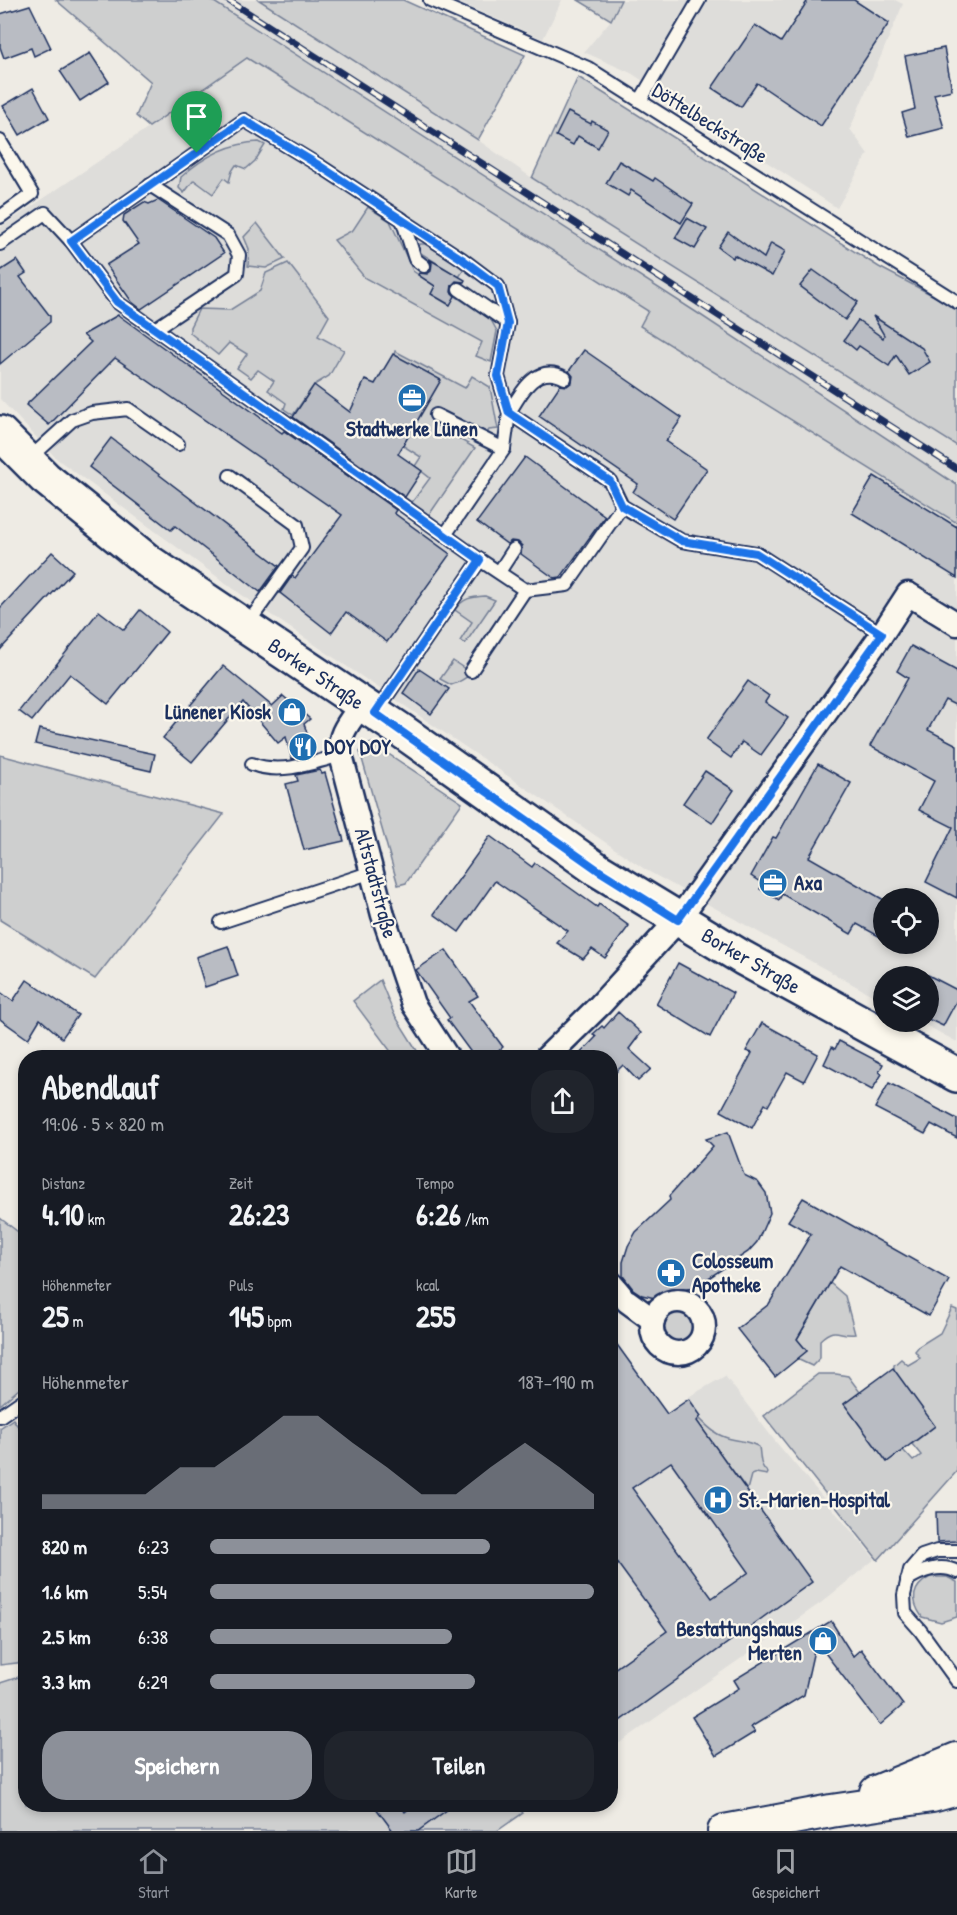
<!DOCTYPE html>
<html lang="de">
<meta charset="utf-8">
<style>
:root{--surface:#171b24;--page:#20242c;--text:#f1f3f6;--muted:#9ea1a6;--line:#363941;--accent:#8c9099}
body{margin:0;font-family:"Patrick Hand",sans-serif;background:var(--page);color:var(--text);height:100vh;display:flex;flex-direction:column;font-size:22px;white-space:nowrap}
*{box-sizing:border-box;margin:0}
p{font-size:20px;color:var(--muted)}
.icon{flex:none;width:33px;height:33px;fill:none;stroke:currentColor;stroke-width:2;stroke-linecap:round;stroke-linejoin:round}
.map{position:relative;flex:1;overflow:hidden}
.side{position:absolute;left:18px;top:1050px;width:600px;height:762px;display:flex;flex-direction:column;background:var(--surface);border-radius:24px;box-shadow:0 3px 9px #0003}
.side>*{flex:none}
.controls{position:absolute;left:873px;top:888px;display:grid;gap:12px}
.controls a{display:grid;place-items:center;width:66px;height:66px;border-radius:50%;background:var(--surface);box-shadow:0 3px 9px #0003;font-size:30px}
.pin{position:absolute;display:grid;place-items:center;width:51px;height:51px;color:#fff;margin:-62px -26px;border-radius:50% 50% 50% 0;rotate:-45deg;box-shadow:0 0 6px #0007}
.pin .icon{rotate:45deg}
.round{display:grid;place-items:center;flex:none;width:63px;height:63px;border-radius:24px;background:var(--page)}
.summary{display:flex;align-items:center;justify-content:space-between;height:102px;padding:0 24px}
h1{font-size:33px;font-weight:700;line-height:45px}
.figures{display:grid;grid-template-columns:repeat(3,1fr);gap:9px;height:102px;padding:6px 24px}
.figures div{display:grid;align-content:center}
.figures b{font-size:30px;font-weight:700}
.figures small{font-size:16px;font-weight:400}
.figures p{font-size:16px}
.chart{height:168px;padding:12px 24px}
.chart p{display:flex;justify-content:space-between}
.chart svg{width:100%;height:108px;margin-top:6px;fill:var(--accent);opacity:.7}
.primary-button{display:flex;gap:12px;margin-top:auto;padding:12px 24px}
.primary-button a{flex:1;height:69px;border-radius:24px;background:var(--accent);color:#fff;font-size:24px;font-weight:700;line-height:69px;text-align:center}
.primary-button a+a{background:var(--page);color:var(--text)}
ul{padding:0 24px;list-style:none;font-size:20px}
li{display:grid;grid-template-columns:96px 72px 1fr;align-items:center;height:45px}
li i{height:15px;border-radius:8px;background:var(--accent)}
.dock{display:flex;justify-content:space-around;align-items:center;height:84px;border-top:2px solid var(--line);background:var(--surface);font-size:16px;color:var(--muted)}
.dock a{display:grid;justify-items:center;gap:3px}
.dock .selected{color:var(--accent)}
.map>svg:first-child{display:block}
.built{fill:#deddda;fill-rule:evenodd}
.green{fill:#cecfcf;stroke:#747f96;stroke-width:1.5}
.building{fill:#b9bcc3;stroke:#1b2f5e;stroke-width:1.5;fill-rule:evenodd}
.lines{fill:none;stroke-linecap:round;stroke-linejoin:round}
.lane-casing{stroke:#1b2f5e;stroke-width:16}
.street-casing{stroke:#1b2f5e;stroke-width:27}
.secondary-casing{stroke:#1b2f5e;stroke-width:36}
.primary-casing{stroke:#1b2f5e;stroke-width:38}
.lane{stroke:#fbf7ec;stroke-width:12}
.street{stroke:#fbf7ec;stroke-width:22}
.secondary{stroke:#fbf7ec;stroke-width:32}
.primary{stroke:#fbf7ec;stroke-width:33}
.rail-casing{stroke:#1b2f5e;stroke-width:7}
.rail{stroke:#fbf7ec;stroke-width:4.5;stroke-dasharray:14;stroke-linecap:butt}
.route-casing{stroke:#fff;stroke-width:12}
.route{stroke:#1a73e8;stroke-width:8}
.labels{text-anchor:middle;stroke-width:4.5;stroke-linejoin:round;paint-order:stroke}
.street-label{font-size:21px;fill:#1b2f5e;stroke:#fbf7ec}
.poi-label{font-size:21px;font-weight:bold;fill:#1b2f5e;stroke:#fbf7ec;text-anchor:start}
</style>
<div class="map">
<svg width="957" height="1831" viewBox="0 0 957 1831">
<rect width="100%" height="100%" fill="#eeebe4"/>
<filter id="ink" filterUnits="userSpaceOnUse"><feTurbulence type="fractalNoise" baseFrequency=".0167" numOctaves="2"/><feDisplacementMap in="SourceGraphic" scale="12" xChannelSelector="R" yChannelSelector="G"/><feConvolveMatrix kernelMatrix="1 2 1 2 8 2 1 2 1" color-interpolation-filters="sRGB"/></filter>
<g filter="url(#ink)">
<g class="built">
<path d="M 212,0 L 259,0 L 478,140 L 532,178 L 957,446 L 957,485 L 699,314 Z"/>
<path d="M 453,0 L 562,0 L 543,39 Z"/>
<path d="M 621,0 L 895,0 L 903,4 L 850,129 L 868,154 L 837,208 L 631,73 L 584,52 L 611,20 Z"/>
<path d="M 247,58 L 648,311 L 640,326 L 957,523 L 957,1042 L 920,1022 L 928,1022 L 928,976 L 884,976 L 883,1001 L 646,870 L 242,595 L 57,459 L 0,399 L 0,228 L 149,127 ZM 884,898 L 928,898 L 928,944 L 884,944 Z"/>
<path d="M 610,1335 L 667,1414 L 690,1396 L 725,1376 L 775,1441 L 875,1559 L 822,1602 L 611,1749 Z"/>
</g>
<g class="green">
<path d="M 56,0 L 211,0 L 699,314 L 957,485 L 957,523 L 640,326 L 648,311 L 247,58 L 149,127 L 136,116 L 151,82 Z"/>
<path d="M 259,0 L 403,0 L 525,55 L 478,140 Z"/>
<path d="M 578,0 L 621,0 L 611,20 Z"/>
<path d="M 578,77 L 879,267 L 957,308 L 957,446 L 532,178 Z"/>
<path d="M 259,142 L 265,145 L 255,161 L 246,169 L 236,165 L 232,171 L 229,182 L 224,178 L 213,194 L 194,180 L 184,193 L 179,188 L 181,177 C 203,157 228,143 259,142 Z"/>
<path d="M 368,207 L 390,221 L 413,271 L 435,286 L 431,294 L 449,305 L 455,296 L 491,320 L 497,331 L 491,362 L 476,356 L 482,342 L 365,278 L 334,240 L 353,230 Z"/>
<path d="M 257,223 L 285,259 L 266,268 L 248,266 L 249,249 L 244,237 Z"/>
<path d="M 420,244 L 425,244 L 465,268 L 459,277 L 419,252 L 417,248 Z"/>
<path d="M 288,263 L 329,316 L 318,336 L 344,350 L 329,376 L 314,385 L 293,415 L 284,409 L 286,403 L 268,390 L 274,381 L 258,370 L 251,378 L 237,368 L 247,354 L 229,343 L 218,355 L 190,333 L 190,327 L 199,309 L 230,310 L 260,291 L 266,273 Z"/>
<path d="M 395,351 L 465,388 L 472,376 L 490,387 L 498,429 L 489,430 L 487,433 L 439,409 L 431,423 L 475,448 L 429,515 L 410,505 L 430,478 L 415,466 L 421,457 L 375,428 Z"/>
<path d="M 485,596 L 495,600 L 465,644 L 460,641 L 472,622 L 455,610 C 463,598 471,597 485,596 Z"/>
<path d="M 453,661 L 471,673 C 468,677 456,684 451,685 L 440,679 Z"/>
<path d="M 372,743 L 462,803 L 406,883 L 398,885 L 360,752 L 364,746 Z"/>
<path d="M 0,755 L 224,814 L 95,979 L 0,920 Z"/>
<path d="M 380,980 L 394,1014 L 421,1057 L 395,1057 L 353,1001 Z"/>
<path d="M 0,1218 L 26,1238 L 25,1384 L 0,1405 Z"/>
<path d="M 830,1283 L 845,1296 L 855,1334 C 838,1336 836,1325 820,1340 L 820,1358 L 812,1366 L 797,1359 L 807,1351 L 797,1339 Z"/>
<path d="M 952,1308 L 957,1310 L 957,1471 L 878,1560 L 764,1416 L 818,1374 L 836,1374 L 848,1376 L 860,1392 L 844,1404 L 887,1462 L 903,1450 L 913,1461 L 921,1455 L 912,1444 L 935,1426 L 894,1371 L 894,1365 L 901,1359 L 908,1365 L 920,1358 L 915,1351 L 919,1346 L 940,1333 Z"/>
<circle cx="679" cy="1327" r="17"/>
<path d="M 699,1418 C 706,1425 713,1433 722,1436 C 735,1442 747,1439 759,1447 C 761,1458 759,1466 768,1473 L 767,1475 L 756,1473 L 751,1475 L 747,1490 L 696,1421 Z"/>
<path d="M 13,1419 L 25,1437 L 25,1662 L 0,1665 L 0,1428 Z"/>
<path d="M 930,1577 L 947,1577 L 957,1582 L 957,1617 L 941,1622 L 922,1617 C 910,1600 912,1587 930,1577 Z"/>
<path d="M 25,1675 L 26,1804 L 516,1804 L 523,1813 L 497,1831 L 0,1831 L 0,1683 Z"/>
</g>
<g class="building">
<path d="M 808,0 L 854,0 L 889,23 L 821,126 L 757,83 L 741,107 L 712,88 L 755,25 L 781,42 Z"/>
<path d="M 30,5 L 51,48 L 34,56 L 31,48 L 4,58 L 0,47 L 0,14 Z"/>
<path d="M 944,48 L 952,90 L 934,94 L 944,128 L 909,137 L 902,113 L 915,109 L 905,56 Z"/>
<path d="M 90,53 L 109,82 L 80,101 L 60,71 Z"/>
<path d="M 33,88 L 49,118 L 20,135 L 3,106 Z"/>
<path d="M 568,112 L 591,124 L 592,121 L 608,130 L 598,148 L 578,136 L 573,145 L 556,136 Z"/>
<path d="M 619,161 L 653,181 L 655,178 L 693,204 L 681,223 L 631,190 L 628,196 L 606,183 Z"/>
<path d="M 158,200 L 214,238 L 224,253 L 141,309 L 132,302 L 106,265 L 139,244 L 123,221 L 124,215 L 144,202 L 149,204 Z"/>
<path d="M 687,218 L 707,229 L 695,249 L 675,238 Z"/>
<path d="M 728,232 L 764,258 L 771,243 L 785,251 L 772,276 L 734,255 L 733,258 L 718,247 Z"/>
<path d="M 429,259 L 465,280 L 464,282 L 456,281 L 452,285 L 451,292 L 455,296 L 450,305 L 431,294 L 435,286 L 418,275 L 419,273 L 427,274 L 431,271 L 432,263 Z"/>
<path d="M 17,260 L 26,273 L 20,277 L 50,316 L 50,322 L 0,364 L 0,271 Z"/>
<path d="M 813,270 L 858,302 L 845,320 L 800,286 Z"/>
<path d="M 118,315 L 282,433 L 284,431 L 396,510 L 394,513 L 450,554 L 387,642 L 346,612 L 331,633 L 280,593 L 292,576 L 295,578 L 342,515 L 115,358 L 49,425 L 26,405 L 91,342 L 83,335 Z"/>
<path d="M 873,316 L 922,348 L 930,362 L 909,375 L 896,355 L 889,366 L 859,346 L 856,350 L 844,340 L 858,320 L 883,338 L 884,335 Z"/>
<path d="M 584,350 L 682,418 L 666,441 L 707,469 L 673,519 L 633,492 L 638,484 L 539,416 L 560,385 L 567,386 L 572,382 L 573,376 L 569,371 Z"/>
<path d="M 393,354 L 441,380 L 398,454 L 422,471 L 405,497 L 293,417 L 314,385 L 350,412 L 365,380 L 375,384 Z"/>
<path d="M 111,438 L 279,566 L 260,592 L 175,526 L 171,530 L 89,467 Z"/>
<path d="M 525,457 L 605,516 L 561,577 L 554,578 L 521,554 L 522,546 L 518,542 L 511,541 L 507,544 L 477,522 Z"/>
<path d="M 874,476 L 957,527 L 957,578 L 852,513 Z"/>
<path d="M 52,552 L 73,571 L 0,650 L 0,608 Z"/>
<path d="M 140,610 L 167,632 L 108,704 L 70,674 L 32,721 L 19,711 L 99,611 L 124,630 Z"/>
<path d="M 911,646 L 957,671 L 957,706 L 945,700 L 928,730 L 957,745 L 957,898 L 926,882 L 953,827 L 919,810 L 934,781 L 870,746 L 908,678 L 897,671 Z"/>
<path d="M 223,666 L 272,706 L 283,696 L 310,719 L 304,724 L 314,754 L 292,759 L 286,737 L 278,743 L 243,702 L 192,762 L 163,738 Z"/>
<path d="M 419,669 L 449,689 L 431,714 L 403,693 Z"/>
<path d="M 748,681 L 769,696 L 765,702 L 788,718 L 761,755 L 742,742 L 731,758 L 706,740 Z"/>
<path d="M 39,729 L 155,754 L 151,771 L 35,744 Z"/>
<path d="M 818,764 L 851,783 L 809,857 L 884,900 L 884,939 L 857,924 L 851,934 L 782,894 L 779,900 L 760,889 L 763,884 L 751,876 L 773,837 L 776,838 Z"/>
<path d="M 320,770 L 322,774 L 325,773 L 344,841 L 304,850 L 286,784 L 298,781 L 296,775 Z"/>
<path d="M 705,771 L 734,790 L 712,823 L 683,803 Z"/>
<path d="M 490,836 L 532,867 L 535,863 L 597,907 L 599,904 L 629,926 L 605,958 L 592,949 L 583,959 L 557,943 L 568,931 L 495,881 L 459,932 L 434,914 Z"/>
<path d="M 228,946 L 238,976 L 205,987 L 196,957 Z"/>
<path d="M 446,950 L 478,996 L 469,1001 L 503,1047 L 490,1058 L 475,1058 L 447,1020 L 450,1018 L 416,970 Z"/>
<path d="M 678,963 L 733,993 L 710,1037 L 656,1004 Z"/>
<path d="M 928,975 L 957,990 L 957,1000 L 943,1026 L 928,1019 Z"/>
<path d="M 27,980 L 78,1015 L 62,1038 L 40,1019 L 28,1039 L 0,1019 L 0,992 L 13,1001 Z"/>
<path d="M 618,1012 L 641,1033 L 629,1049 L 651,1069 L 638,1081 L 623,1065 L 610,1078 L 610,1058 L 576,1058 L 596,1037 L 593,1034 L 602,1026 L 604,1028 Z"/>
<path d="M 762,1023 L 818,1054 L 804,1081 L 787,1072 L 768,1106 L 765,1104 L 752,1128 L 721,1111 L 752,1053 L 746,1051 Z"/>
<path d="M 839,1041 L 883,1064 L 879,1072 L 882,1074 L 872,1090 L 824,1064 L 832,1047 L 835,1049 Z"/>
<path d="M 889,1083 L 957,1119 L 957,1138 L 931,1124 L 925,1134 L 875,1108 Z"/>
<path d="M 728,1132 L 744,1175 L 758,1182 L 766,1193 L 770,1213 L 757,1242 L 748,1252 L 698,1285 L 677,1293 L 662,1296 L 655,1298 L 642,1295 L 633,1289 L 623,1276 L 623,1262 L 628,1246 L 636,1232 L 670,1200 L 669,1196 L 713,1146 L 706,1139 Z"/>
<path d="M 803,1198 L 949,1280 L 929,1316 L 840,1266 L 797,1339 L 807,1351 L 775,1377 L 737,1329 L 769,1304 L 811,1234 L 788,1221 Z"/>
<path d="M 610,1335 L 667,1414 L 689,1399 L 701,1416 L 697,1421 L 812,1582 L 610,1728 L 610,1672 L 667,1631 L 610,1553 ZM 671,1462 L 749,1572 L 712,1598 L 632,1488 Z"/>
<path d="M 893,1368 L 935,1426 L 887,1462 L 844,1404 Z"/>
<path d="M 936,1512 L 957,1512 L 957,1541 L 937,1542 Z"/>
<path d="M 831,1621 L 853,1656 L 861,1649 L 903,1705 L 880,1725 L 816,1641 L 804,1695 L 751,1727 L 755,1732 L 716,1756 L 692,1717 L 739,1688 L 734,1680 Z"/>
<path d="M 373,1804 L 400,1804 L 405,1812 L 415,1804 L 455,1804 L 418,1831 L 393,1831 Z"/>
</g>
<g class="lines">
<g class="lane-casing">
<g id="lane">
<path d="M 430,0 L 588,68 L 957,302"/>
<path d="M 640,101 L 699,0"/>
<path d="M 0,141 L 32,194 L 0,217"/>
<path d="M 150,185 L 228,235 L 239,255 L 237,274 L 155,329"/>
<path d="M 402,219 L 415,259 L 424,266"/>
<path d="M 71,241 L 244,120 L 320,166 L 462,259 L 498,286 L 508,323 L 498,376 L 509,413 L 504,449 L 445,535 L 480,560 L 376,712"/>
<path d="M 0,244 L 45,213 L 71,241 L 117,302 L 445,535"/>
<path d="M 459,289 L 508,323"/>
<path d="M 565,378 C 537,362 521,392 509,413 L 610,481 L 622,506 L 682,541 L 756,553 L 882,634"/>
<path d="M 436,415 L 504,449"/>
<path d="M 28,460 L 72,420 L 92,413 L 128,409 L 178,444"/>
<path d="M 230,476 L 297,525 L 302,548 L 246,626"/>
<path d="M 480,560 L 525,590 L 567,585 L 622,506"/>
<path d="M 499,572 L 514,549"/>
<path d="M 471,671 L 525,590"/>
<path d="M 252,764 C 280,775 313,763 341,755"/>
<path d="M 221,922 L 372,872"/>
<path d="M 0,1416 L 26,1398"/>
<path d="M 957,1551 L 937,1551 L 922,1556 L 910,1570 L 904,1595 L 905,1613 L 920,1630 L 957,1681"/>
<path d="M 907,1580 C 921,1571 941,1563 957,1572"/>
</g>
</g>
<g class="street-casing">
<g id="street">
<path d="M 362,704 C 351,720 336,735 341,755 L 383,915 L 413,1004 L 448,1058"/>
<path d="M 546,1058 L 600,1005 L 678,920 L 882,634 L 908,594 L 957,624"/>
<path d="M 610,1282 L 621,1295"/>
<circle cx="678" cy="1327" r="26"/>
<path d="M 627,1301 L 653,1320"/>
</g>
</g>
<g class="secondary-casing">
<g id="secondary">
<path d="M 876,1792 L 957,1759"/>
<path d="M 724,1831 L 831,1811 L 932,1796 L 957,1789"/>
</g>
</g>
<g class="primary-casing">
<path id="primary" d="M 0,433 L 45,478 L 149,562 L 399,729 L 598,870 L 743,958 L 957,1075"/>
</g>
<use href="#lane" class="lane"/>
<use href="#street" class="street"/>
<use href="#secondary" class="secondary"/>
<use href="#primary" class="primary"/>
<g class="rail-casing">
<path id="rail" d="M 228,0 L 957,469"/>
</g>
<use href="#rail" class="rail"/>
</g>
</g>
<g class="lines" filter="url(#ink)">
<g class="route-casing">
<path id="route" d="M 244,120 L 320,166 L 462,259 L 498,286 L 508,323 L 498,376 L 509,413 L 610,481 L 622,506 L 682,541 L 756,553 L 882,634 L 678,920 L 598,870 L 375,713 L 480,560 L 117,302 L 71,241 Z"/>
</g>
<use href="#route" class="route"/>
</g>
<defs>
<g id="office-disc" transform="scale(1.5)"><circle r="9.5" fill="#1f6fb2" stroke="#fbf7ec"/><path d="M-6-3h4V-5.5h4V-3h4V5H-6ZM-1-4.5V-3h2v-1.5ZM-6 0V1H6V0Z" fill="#fff"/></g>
<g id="shop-disc" transform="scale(1.5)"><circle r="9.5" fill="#1f6fb2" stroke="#fbf7ec"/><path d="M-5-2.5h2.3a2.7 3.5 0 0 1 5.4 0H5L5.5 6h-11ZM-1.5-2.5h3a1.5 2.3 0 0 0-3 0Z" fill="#fff"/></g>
<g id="restaurant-disc" transform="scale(1.5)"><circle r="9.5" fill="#1f6fb2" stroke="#fbf7ec"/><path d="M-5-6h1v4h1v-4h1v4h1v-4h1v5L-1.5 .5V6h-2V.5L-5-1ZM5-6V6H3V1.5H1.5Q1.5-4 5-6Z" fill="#fff"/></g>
<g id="pharmacy-disc" transform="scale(1.5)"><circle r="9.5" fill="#1f6fb2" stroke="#fbf7ec"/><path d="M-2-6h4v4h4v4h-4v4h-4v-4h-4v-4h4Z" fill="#fff"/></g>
<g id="hospital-disc" transform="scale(1.5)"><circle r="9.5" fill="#1f6fb2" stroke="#fbf7ec"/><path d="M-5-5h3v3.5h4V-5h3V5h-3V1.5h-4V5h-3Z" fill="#fff"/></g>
</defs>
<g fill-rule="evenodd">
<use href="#office-disc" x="412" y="398"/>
<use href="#shop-disc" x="292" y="712"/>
<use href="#restaurant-disc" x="303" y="747"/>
<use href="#office-disc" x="773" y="883"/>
<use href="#pharmacy-disc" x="671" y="1273"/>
<use href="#hospital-disc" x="718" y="1500"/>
<use href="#shop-disc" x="823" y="1641"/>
</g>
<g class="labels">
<g class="street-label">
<text transform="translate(710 123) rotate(32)" y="7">Döttelbeckstraße</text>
<text transform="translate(316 674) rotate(34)" y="7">Borker Straße</text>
<text transform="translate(376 883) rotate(75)" y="7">Altstadtstraße</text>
<text transform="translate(751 961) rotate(30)" y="7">Borker Straße</text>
</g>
<g class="poi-label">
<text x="412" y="436" text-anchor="middle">Stadtwerke Lünen</text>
<text x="271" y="719" text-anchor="end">Lünener Kiosk</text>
<text x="324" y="754">DOY DOY</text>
<text x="794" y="890">Axa</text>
<text x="692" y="1268">Colosseum<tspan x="692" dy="24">Apotheke</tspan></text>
<text x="739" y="1507">St.-Marien-Hospital</text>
<text x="802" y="1636" text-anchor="end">Bestattungshaus<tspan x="802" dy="24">Merten</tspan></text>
</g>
</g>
</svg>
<div class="controls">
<a><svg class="icon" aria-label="locate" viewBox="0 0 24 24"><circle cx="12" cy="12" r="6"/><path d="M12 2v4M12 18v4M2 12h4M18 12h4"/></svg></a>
<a><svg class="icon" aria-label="layers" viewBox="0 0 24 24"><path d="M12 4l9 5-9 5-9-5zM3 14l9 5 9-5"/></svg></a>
</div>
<div class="pin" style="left:197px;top:153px;background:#1e9e55"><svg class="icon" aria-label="arrive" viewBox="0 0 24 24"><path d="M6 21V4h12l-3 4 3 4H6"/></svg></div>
<section class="side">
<div class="summary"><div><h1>Abendlauf</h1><p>19:06 · 5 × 820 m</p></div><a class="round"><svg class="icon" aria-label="share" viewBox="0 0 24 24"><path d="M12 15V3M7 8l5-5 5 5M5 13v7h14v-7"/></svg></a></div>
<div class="figures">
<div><p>Distanz</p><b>4.10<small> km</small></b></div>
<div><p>Zeit</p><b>26:23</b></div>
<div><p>Tempo</p><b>6:26<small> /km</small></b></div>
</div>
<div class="figures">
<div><p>Höhenmeter</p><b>25<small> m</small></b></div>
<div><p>Puls</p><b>145<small> bpm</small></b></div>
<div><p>kcal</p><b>255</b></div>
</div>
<div class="chart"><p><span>Höhenmeter</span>187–190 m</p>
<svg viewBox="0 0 160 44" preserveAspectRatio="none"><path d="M0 44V38L10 38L20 38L30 38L40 27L50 27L60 17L70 6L80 6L90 17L100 27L110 38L120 38L130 27L140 17L150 27L160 38V44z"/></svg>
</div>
<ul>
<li><b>820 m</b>6:23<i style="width:73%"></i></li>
<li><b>1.6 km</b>5:54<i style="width:100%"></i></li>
<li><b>2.5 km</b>6:38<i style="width:63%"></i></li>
<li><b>3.3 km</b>6:29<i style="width:69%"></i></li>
</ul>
<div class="primary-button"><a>Speichern</a><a>Teilen</a></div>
</section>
</div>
<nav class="dock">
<a class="selected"><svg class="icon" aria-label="home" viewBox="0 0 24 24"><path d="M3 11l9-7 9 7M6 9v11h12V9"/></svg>Start</a>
<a><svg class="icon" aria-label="map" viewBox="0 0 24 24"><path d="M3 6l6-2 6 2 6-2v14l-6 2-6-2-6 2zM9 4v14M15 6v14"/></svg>Karte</a>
<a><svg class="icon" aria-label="saved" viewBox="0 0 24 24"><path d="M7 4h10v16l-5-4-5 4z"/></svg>Gespeichert</a>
</nav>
